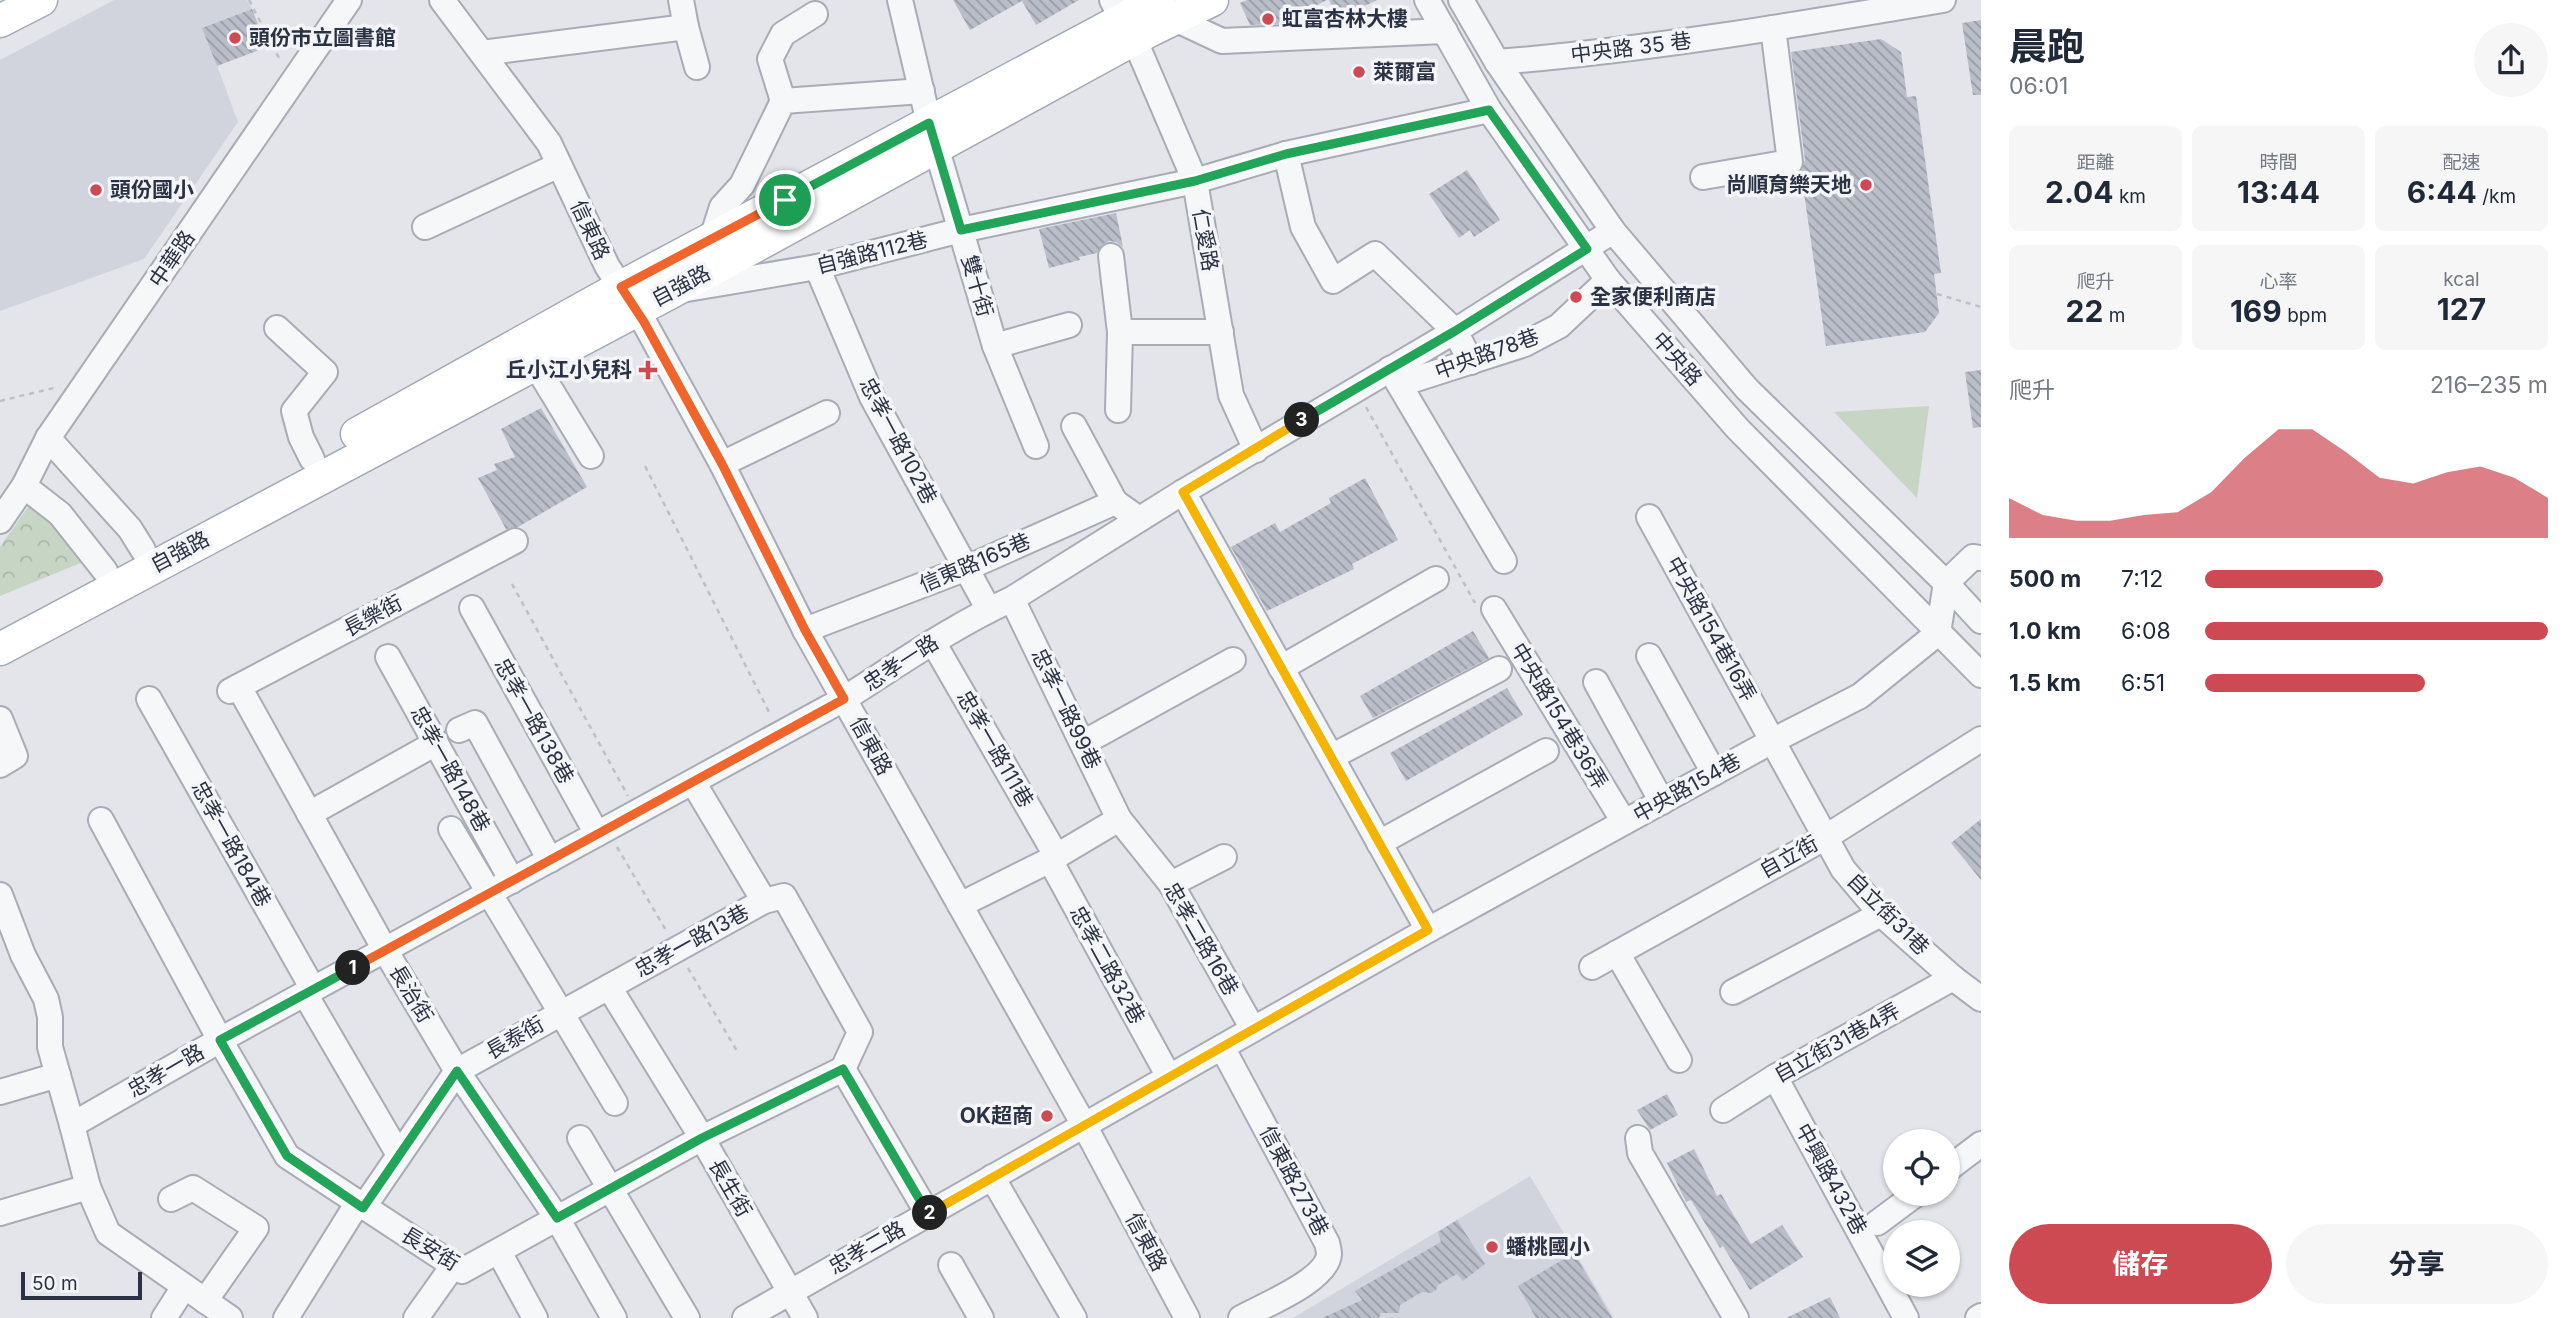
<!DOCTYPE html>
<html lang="zh-TW">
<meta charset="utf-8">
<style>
:root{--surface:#fff;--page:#f6f6f7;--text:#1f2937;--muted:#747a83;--accent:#ce4a53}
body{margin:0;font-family:Inter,"Noto Sans TC",sans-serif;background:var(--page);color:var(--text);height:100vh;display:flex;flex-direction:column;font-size:26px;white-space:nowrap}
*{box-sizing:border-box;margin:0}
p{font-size:23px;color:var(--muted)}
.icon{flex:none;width:38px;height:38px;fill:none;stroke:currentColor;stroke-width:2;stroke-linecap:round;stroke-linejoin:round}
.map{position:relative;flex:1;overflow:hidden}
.side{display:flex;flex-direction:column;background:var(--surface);width:595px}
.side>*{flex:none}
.tools{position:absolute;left:1883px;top:1129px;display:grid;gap:14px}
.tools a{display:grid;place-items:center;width:77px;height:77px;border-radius:50%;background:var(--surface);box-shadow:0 2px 5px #0004;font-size:35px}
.scale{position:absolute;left:21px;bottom:18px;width:121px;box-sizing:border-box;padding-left:7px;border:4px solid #2b3243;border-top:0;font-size:19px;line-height:24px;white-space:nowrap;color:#2b3243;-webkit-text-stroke:5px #f3f5f8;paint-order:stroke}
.pin{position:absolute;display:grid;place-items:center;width:60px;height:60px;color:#fff;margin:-30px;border:4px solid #fff;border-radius:50%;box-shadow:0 2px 7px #0007}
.km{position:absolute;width:35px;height:35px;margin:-18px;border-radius:50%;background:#222;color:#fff;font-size:19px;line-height:35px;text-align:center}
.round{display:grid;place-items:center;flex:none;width:74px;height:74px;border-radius:37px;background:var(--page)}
.head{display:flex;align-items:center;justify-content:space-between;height:119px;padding:0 28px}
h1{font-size:38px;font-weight:700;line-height:52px}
.metrics{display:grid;grid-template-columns:repeat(3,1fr);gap:10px;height:119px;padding:7px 28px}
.metrics div{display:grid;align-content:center;border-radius:10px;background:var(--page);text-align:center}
.metrics b{font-size:30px;font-weight:700}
.metrics small{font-size:19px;font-weight:400}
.metrics p{font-size:19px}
.chart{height:196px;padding:14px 28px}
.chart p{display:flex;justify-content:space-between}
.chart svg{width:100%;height:126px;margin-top:7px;fill:var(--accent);opacity:.7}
.primary-button{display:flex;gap:14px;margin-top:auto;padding:14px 28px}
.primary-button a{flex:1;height:80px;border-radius:42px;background:var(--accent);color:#fff;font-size:28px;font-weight:700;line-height:80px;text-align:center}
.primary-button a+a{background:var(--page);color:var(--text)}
ul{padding:0 28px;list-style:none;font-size:23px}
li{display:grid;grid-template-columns:112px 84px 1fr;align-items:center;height:52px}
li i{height:18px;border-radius:9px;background:var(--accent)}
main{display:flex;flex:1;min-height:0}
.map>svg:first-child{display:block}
.built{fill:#d1d4dd}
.grass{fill:#c7d5c4}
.forest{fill:url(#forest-crowns)}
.building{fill:url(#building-back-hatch)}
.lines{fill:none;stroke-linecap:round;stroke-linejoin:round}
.minor-casing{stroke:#a8acb5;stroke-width:28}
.major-casing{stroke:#a2a9b7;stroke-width:35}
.path{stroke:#bdc0c6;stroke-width:2.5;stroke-dasharray:5 5;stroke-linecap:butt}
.minor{stroke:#f6f7f9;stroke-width:24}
.major{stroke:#fff;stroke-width:32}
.split-1-casing{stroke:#fff;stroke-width:14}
.split-2-casing{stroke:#fff;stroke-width:14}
.split-3-casing{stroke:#fff;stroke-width:14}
.split-4-casing{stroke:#fff;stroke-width:14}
.split-1{stroke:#f0652b;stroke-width:9}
.split-2{stroke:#22a559;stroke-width:9}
.split-3{stroke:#f5b400;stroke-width:9}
.split-4{stroke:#22a559;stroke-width:9}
.poi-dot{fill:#ce4a53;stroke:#f3f5f8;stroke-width:2.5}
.labels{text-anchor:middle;stroke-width:7;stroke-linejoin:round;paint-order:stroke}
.poi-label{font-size:21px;font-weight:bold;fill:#2b3243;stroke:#f3f5f8;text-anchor:start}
.street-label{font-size:21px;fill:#2b3243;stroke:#f3f5f8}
</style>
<main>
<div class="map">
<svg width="1981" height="1318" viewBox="0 0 1981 1318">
<defs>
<pattern id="forest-crowns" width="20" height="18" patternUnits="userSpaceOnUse" patternTransform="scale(1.75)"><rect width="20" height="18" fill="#c7d5c4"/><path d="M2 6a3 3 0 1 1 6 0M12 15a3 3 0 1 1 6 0" fill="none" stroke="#abb7aa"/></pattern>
<pattern id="building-back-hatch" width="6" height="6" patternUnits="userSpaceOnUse" patternTransform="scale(1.75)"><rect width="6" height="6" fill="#babec8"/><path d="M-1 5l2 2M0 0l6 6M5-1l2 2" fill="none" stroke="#979ba4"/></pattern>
</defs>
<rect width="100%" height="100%" fill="#e3e5eb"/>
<g class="built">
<path d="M 114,0 L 247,0 L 252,9 L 203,28 L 238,122 L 144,259 L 0,311 L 0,60 Z"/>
<path d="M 1530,1176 L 1614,1318 L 1293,1318 Z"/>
</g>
<path class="grass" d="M 1929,406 L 1917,498 L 1834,412 Z"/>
<path class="forest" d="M 29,506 L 54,516 L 88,560 L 0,596 L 0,547 Z"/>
<g class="building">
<path d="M 953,0 L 1079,0 L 1036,25 L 1022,1 L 970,30 Z"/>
<path d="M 1247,0 L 1327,0 L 1279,24 L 1250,25 L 1240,3 Z"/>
<path d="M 1329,0 L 1377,0 L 1338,19 Z"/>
<path d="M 252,9 L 267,47 L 217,66 L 202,28 Z"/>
<path d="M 1981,20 L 1981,95 L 1973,95 L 1962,23 Z"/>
<path d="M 1881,39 L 1901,52 L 1907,97 L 1916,96 L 1941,273 L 1934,274 L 1939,313 L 1925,332 L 1826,346 L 1801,172 L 1805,160 L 1791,52 Z"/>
<path d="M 1467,170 L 1500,220 L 1474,237 L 1470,230 L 1459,238 L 1429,194 Z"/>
<path d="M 1116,213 L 1123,247 L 1116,242 L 1109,241 L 1102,245 L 1097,253 L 1079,257 L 1080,260 L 1049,268 L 1039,229 Z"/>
<path d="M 1981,370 L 1981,427 L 1973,428 L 1965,372 Z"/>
<path d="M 541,408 L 587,487 L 518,527 L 506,529 L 478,478 L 497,470 L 494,464 L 515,457 L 501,429 Z"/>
<path d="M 1365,478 L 1398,540 L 1352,564 L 1354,569 L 1267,611 L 1231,547 L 1275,523 L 1280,532 L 1331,503 L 1329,498 Z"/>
<path d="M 1473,631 L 1489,658 L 1373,718 L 1360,696 Z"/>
<path d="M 1507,688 L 1523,715 L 1406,781 L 1390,753 Z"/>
<path d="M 1981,819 L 1981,880 L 1951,843 Z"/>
<path d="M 1667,1094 L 1678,1115 L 1650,1130 L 1637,1110 Z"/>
<path d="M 1694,1149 L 1717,1196 L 1721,1194 L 1751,1244 L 1782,1225 L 1803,1257 L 1750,1290 L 1723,1246 L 1720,1248 L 1691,1200 L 1686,1202 L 1667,1163 Z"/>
<path d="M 1457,1220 L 1485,1264 L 1463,1281 L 1457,1274 L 1438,1285 L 1436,1290 L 1431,1293 L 1422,1292 L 1400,1305 L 1399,1313 L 1381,1313 L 1379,1318 L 1322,1318 L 1362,1300 L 1355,1291 L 1441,1242 L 1438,1232 Z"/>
<path d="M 1574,1253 L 1612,1318 L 1536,1318 L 1518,1286 Z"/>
<path d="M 1830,1297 L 1840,1318 L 1786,1318 Z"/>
</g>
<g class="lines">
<g class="minor-casing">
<g id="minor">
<path d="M 442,0 L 549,143 L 607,266 L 644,322 L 722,464 L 805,630 L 1084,1125 L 1187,1318"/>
<path d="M 681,0 L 686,27 L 697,67"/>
<path d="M 900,0 L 929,123 L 995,346 L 1036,446"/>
<path d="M 1112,0 L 1139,50 L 1195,181 L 1231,395 L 1256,450"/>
<path d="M 1427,0 L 1489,110 L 1608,280 L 1737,428 L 1981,675"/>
<path d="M 1461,0 L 1497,62 L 1613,231 L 1747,389 L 1946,583 L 1981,621"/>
<path d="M 1175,19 L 1222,41 L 1445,31"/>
<path d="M 482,53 L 686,27"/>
<path d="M 1497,62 C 1647,50 1795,25 1943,0"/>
<path d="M 783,101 L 770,59 L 783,34 L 815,14"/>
<path d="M 1286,154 L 1303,227 L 1333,281 L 1375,254 L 1455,331 L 1471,362"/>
<path d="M 1703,177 L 1790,162 L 1773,28"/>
<path d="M 425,227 L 559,165"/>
<path d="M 712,238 L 722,207 L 742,185 L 783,101 L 922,91"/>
<path d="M 1111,256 L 1120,332 L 1118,410"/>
<path d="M 817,267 L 872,397 L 989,610"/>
<path d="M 687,289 L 817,267 L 961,230 L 1195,181 L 1286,154 L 1489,110"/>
<path d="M 277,328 L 325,372 L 294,411 L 301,437 L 312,459"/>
<path d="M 1120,332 L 1221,332"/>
<path d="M 995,346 L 1069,325"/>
<path d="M 535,364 L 591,456"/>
<path d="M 1390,369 L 1413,380 L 1525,344 L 1559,326 L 1608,280"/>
<path d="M 1390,369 L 1504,561"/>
<path d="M 1074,426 L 1115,502"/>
<path d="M 48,438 L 130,529 L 143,550"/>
<path d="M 722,464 L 827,413"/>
<path d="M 24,486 L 60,514 L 105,571"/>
<path d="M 1183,492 L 1428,930"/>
<path d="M 1649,517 L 1843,869 L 1881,914 L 1953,978 L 1981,999"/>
<path d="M 0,521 L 24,486 L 48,438 L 349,0"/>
<path d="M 1012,599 L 1119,819 L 1171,884 L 1253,1029"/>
<path d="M 472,608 L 597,834"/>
<path d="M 1494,609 L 1624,822"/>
<path d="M 805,630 L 967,568 L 1115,502 L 1139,519"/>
<path d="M 933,642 L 1057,857"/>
<path d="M 1649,656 L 1714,773"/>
<path d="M 388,657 L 512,881"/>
<path d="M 1281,668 L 1436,579"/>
<path d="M 1596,682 L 1662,802"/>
<path d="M 239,687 L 385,950 L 457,1071 L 557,1218 L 614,1318"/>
<path d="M 230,691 L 515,541"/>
<path d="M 149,699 L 313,989"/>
<path d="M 0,719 L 15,756 L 0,765"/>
<path d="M 459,730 L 475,723 L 550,860"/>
<path d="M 1083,743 L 1233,660"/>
<path d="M 1333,756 L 1499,669"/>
<path d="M 309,814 L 436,743"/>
<path d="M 1119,819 L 1050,860 L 1169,1077"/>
<path d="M 101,820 L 220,1040 L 287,1156 L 462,1271 L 702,1138 L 843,1069 L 928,1214"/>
<path d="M 451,829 L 615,1103"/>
<path d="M 1379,843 L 1546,751"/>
<path d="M 1171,884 L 1224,857"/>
<path d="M 0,895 L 23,955 L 46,999 L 50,1017 L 50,1047 L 72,1125"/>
<path d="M 764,901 L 784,896 L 860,1032 L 843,1069"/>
<path d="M 960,905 L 1050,860"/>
<path d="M 1617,953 L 1679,1060"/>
<path d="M 1592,967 L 1826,837 L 1981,739"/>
<path d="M 609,987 L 702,1138 L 805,1318"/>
<path d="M 1733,992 L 1881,914"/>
<path d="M 305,994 L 399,1155"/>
<path d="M 1222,1047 L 1327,1243 C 1328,1247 1329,1251 1329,1254 C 1327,1281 1262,1306 1241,1318"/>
<path d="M 1775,1077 L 1906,1318"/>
<path d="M 0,1092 L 58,1075"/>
<path d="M 1723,1110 L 1775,1077 L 1953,978"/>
<path d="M 580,1138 L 687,1318"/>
<path d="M 1638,1138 L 1640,1153 L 1736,1318"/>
<path d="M 1948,1169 L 1981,1144"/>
<path d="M 992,1177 L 1074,1318"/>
<path d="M 171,1199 L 193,1188 L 256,1228 L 205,1301"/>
<path d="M 363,1208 L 457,1071 L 764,901 L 693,782"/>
<path d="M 0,1213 L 88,1187"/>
<path d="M 1877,1223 L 1916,1194"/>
<path d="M 499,1252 L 535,1318"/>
<path d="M 951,1265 L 981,1318"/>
<path d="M 164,1318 L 184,1287"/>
<path d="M 230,1318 L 108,1233 L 88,1187 L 72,1125 L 220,1040 L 844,699 C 899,664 953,626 1012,599 L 1183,492 L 1455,331 L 1613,231"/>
<path d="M 286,1318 L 357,1204"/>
<path d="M 416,1318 L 453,1266"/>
<path d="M 745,1318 L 1428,930 L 1774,740 L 1860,696 L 1938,633 L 1946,583 L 1973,557 L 1981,558"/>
<path d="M 1978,1318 L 1981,1316"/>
</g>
</g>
<g class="major-casing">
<g id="major">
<path d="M 0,21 L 41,0"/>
<path d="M 357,434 L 621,287 L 1159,0"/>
<path d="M 0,649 L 671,292 L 1149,31 L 1212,0"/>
</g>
</g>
<g class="path">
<path d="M 249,0 L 281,62"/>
<path d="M 1937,294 L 1981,307"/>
<path d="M 0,401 L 58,387"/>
<path d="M 1366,407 L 1475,603"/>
<path d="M 645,466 L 771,716"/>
<path d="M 512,584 L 628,796"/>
<path d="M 617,847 L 667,932"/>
<path d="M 688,968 L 737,1051"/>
</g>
<use href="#minor" class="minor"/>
<use href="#major" class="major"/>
</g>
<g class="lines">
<g class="split-1-casing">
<path id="split-1" d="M 353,968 L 844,699 L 805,630 L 722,464 L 644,322 L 621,287 L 785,200"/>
</g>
<g class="split-2-casing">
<path id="split-2" d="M 353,968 L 220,1040 L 287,1156 L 363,1208 L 457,1071 L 557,1218 L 702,1138 L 843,1069 L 928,1214 L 930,1213"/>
</g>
<g class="split-3-casing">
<path id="split-3" d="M 930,1213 L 1428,930 L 1183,492 L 1302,420"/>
</g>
<g class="split-4-casing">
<path id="split-4" d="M 785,200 L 929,123 L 961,230 L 1195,181 L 1286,154 L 1489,110 L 1587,249 L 1455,331 L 1302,420"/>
</g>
<use href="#split-1" class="split-1"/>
<use href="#split-2" class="split-2"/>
<use href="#split-3" class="split-3"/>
<use href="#split-4" class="split-4"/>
</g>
<g class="poi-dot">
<circle cx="1268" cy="19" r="7"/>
<circle cx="235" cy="38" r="7"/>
<circle cx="1359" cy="72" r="7"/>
<circle cx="1866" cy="185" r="7"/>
<circle cx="96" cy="190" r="7"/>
<circle cx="1576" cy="297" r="7"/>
<path d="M644.5 359.5h7v7h7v7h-7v7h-7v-7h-7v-7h7z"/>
<circle cx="1047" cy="1116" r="7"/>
<circle cx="1492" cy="1247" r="7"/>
</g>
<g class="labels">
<g class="poi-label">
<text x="1282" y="26">虹富杏林大樓</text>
<text x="249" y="45">頭份市立圖書館</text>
<text x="1373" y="79">萊爾富</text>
<text x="1852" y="192" text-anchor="end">尚順育樂天地</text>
<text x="110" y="197">頭份國小</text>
<text x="1590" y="304">全家便利商店</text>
<text x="632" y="377" text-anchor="end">丘小江小兒科</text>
<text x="1033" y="1123" text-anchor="end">OK超商</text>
<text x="1506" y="1254">蟠桃國小</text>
</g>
<g class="street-label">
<text transform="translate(1631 48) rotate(-7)" y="7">中央路 35 巷</text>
<text transform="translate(590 230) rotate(65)" y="7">信東路</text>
<text transform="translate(1205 240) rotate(80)" y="7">仁愛路</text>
<text transform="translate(872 253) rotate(-14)" y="7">自強路112巷</text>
<text transform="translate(172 259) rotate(-56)" y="7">中華路</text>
<text transform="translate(681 286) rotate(-28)" y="7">自強路</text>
<text transform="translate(977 286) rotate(74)" y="7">雙十街</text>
<text transform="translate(1487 354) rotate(-20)" y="7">中央路78巷</text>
<text transform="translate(1677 359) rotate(49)" y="7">中央路</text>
<text transform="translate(898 441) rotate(62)" y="7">忠孝一路102巷</text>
<text transform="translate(180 552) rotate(-28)" y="7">自強路</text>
<text transform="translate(975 563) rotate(-23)" y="7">信東路165巷</text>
<text transform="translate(373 616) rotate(-28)" y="7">長樂街</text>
<text transform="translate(1711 629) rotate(61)" y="7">中央路154巷16弄</text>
<text transform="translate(901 663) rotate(-33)" y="7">忠孝一路</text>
<text transform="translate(1066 709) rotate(64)" y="7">忠孝一路99巷</text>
<text transform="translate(1559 716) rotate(59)" y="7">中央路154巷36弄</text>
<text transform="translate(534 721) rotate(61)" y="7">忠孝一路138巷</text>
<text transform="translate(871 746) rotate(61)" y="7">信東路</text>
<text transform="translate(995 749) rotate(60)" y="7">忠孝一路111巷</text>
<text transform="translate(450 769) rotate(61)" y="7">忠孝一路148巷</text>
<text transform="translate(1687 788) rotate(-29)" y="7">中央路154巷</text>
<text transform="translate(231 844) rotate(61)" y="7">忠孝一路184巷</text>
<text transform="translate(1789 857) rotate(-29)" y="7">自立街</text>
<text transform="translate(1888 914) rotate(45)" y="7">自立街31巷</text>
<text transform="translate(1201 939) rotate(60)" y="7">忠孝二路16巷</text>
<text transform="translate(692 941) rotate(-29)" y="7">忠孝一路13巷</text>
<text transform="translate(1107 965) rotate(61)" y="7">忠孝二路32巷</text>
<text transform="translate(411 994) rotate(59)" y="7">長治街</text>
<text transform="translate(515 1038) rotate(-30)" y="7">長泰街</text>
<text transform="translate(1837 1043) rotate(-29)" y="7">自立街31巷4弄</text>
<text transform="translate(166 1071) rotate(-30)" y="7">忠孝一路</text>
<text transform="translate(1831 1179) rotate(61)" y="7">中興路432巷</text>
<text transform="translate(1294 1181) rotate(62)" y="7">信東路273巷</text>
<text transform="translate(730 1188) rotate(60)" y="7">長生街</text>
<text transform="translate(1146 1242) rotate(62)" y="7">信東路</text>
<text transform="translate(867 1248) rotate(-30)" y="7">忠孝二路</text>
<text transform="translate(430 1249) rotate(31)" y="7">長安街</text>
</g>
</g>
</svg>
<div class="tools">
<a><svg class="icon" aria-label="locate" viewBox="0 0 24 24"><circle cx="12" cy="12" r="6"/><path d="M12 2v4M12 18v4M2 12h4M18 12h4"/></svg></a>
<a><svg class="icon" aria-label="layers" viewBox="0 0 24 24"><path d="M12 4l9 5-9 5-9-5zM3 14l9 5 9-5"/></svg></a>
</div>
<div class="scale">50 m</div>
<div class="pin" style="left:785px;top:200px;background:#1e9e55"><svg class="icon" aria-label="arrive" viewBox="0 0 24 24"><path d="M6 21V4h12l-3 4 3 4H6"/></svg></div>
<b class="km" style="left:353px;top:968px">1</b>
<b class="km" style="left:930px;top:1213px">2</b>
<b class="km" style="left:1302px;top:420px">3</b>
</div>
<section class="side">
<div class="head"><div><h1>晨跑</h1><p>06:01</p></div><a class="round"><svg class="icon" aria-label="share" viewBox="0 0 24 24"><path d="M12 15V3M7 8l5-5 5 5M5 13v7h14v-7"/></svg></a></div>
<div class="metrics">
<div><p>距離</p><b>2.04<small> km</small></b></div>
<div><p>時間</p><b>13:44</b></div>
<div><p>配速</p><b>6:44<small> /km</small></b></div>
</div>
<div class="metrics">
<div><p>爬升</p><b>22<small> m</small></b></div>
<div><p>心率</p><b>169<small> bpm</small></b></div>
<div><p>kcal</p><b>127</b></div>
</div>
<div class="chart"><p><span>爬升</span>216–235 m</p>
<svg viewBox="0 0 160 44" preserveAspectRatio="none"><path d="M0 44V30L10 36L20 38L30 38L40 36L50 35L60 28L70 16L80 6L90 6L100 14L110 23L120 25L130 21L140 19L150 23L160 30V44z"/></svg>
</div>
<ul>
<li><b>500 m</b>7:12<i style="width:52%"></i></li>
<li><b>1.0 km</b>6:08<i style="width:100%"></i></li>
<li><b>1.5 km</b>6:51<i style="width:64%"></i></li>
</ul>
<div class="primary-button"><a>儲存</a><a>分享</a></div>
</section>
</main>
